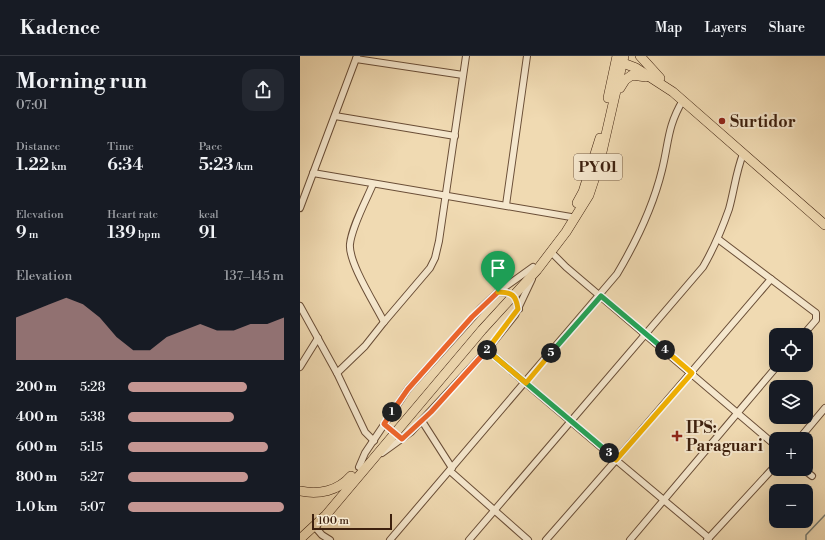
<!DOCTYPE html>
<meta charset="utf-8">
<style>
:root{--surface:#171b24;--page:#242831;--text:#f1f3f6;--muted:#9ea1a6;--line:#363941;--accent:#c59692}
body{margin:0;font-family:"Libre Bodoni",serif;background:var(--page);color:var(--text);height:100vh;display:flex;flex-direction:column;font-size:15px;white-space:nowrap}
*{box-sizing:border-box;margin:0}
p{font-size:13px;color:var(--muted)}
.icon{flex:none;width:22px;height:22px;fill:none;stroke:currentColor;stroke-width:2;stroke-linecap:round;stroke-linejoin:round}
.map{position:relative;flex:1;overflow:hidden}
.drawer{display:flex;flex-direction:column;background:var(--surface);width:300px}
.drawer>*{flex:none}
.controls{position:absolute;left:469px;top:272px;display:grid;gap:8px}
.controls a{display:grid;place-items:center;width:44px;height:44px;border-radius:8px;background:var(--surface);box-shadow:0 4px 16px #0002;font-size:20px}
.scale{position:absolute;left:12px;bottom:10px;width:80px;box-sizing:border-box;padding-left:4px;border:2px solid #3d200e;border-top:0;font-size:11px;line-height:14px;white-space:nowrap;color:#3d200e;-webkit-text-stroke:3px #f5e7cd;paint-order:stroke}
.pin{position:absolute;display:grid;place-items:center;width:34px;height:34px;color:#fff;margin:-41px -17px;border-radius:50% 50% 50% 0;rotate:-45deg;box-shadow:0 0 4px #0007}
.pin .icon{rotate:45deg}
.km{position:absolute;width:20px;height:20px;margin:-10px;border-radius:50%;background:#222;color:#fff;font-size:11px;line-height:20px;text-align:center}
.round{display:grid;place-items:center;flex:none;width:42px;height:42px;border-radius:12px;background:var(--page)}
.headline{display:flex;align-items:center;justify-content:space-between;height:68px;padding:0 16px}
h1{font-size:22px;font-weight:600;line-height:30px}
.stats{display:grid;grid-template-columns:repeat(3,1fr);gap:6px;height:68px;padding:4px 16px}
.stats div{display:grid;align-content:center}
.stats b{font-size:17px;font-weight:600}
.stats small{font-size:11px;font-weight:400}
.stats p{font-size:11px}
.chart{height:112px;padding:8px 16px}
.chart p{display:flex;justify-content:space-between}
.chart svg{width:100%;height:72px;margin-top:4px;fill:var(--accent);opacity:.7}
ul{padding:0 16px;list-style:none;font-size:13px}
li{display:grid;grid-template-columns:64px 48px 1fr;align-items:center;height:30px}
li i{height:10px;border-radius:5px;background:var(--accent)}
header{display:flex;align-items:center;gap:24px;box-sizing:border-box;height:56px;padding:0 20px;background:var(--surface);border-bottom:1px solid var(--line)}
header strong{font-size:19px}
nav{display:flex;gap:22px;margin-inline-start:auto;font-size:14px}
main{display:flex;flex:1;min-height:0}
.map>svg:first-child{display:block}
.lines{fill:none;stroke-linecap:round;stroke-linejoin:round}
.stream{stroke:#777c72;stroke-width:1.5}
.minor-casing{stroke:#6a4e37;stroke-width:8}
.highway-casing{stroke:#3d200e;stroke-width:10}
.minor{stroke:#f5e7cd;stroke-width:6}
.highway{stroke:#f0dab2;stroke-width:9}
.split-1-casing{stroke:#fff;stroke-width:8}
.split-2-casing{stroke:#fff;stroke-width:8}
.split-3-casing{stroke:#fff;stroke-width:8}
.split-4-casing{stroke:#fff;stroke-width:8}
.split-5-casing{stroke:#fff;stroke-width:8}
.split-6-casing{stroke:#fff;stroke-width:8}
.split-1{stroke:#f0652b;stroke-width:5}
.split-2{stroke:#f0652b;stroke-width:5}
.split-3{stroke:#22a559;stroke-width:5}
.split-4{stroke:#f5b400;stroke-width:5}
.split-5{stroke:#22a559;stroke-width:5}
.split-6{stroke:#f5b400;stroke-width:5}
.poi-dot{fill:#8f2418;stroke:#f5e7cd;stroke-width:1.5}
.labels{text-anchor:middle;stroke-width:4;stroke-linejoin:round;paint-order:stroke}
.shield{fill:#f5e7cd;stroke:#745c47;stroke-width:1}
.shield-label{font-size:15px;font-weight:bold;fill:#3d200e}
.poi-label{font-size:16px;font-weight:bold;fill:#3d200e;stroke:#f5e7cd;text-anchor:start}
</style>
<header>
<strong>Kadence</strong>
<nav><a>Map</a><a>Layers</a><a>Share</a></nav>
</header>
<main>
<section class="drawer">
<div class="headline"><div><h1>Morning run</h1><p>07:01</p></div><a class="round"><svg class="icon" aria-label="share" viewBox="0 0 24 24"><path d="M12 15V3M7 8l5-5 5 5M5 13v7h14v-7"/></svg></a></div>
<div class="stats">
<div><p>Distance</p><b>1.22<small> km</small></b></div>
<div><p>Time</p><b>6:34</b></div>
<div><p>Pace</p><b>5:23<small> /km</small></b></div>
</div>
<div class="stats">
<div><p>Elevation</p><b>9<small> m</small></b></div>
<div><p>Heart rate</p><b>139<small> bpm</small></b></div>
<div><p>kcal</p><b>91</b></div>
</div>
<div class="chart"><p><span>Elevation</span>137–145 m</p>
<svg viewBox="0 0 160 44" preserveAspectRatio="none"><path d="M0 44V18L10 14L20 10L30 6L40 10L50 18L60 30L70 38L80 38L90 30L100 26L110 22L120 26L130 26L140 22L150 22L160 18V44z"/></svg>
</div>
<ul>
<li><b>200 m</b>5:28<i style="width:76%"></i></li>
<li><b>400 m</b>5:38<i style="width:68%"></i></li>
<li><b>600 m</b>5:15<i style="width:90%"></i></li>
<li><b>800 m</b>5:27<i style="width:77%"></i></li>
<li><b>1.0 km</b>5:07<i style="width:100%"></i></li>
</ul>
</section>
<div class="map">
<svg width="525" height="484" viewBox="0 0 525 484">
<rect width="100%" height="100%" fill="#f0dab2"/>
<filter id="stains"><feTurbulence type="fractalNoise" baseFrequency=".005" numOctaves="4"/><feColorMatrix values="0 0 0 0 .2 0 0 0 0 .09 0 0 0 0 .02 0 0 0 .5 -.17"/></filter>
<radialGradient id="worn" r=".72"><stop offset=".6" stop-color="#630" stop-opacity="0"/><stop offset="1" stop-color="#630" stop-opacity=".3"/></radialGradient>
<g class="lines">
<path class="stream" d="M 506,484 L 506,479 L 525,459"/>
<g class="minor-casing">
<g id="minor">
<path d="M 56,3 L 163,19"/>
<path d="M 35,60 L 155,80"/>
<path d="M 13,117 L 271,161"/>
<path d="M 73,128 C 66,145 52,170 50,188 C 48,206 75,248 84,266 L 130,212 L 135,202 L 139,185 L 166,0"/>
<path d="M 206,149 L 227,0"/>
<path d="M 0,152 L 57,0"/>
<path d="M 418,183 L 516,257 L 516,264 L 503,279"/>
<path d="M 251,196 L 266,211 L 476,390"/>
<path d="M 198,236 C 212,236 215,239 219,253"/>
<path d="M 0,250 L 37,317 L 65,376 L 74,385"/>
<path d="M 187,294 L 316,404 L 246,484"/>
<path d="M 0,311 L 18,282"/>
<path d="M 37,317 L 65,290 L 84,266"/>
<path d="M 122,365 L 152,412"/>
<path d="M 499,383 L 525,352"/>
<path d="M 82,397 L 111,376 L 187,294 L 215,259 L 232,223"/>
<path d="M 59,411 L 65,397 L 108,333 L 181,252 L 198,236 L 233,211"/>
<path d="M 503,413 L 512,420"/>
<path d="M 150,415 L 228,484"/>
<path d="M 15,471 L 22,479 L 30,484"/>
<path d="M 409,482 L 316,404 L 471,223"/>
<path d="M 90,484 L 317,218 C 336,186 353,151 362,114 C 369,86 367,71 383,44"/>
<path d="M 169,484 L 403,211 C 414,192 422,173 429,153 C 434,135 436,116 443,98"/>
<path d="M 330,484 L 478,309"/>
<path d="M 407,484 L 476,409"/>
</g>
</g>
<g class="highway-casing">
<g id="highway">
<path d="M 340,0 L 360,22"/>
<path d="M 323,7 L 336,12 L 373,36 L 525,169"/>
<path d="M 320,32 L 325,24 L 332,19 L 346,21"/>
<path d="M 308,42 L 317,0"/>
<path d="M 277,147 L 283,136 L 300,82"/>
<path d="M 0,435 C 19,439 38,435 51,420"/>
<path d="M 0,483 L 26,459 L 182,274 L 237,214 L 266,176 L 289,139 L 299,109 L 324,0"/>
</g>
</g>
<use href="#minor" class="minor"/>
<use href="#highway" class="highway"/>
</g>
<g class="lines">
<g class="split-1-casing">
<path id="split-1" d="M 92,356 L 108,333 L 172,261 L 198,236"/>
</g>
<g class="split-2-casing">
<path id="split-2" d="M 92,356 L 84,368 L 102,383 L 131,356 L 187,294"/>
</g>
<g class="split-3-casing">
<path id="split-3" d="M 187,294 L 309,397"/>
</g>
<g class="split-4-casing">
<path id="split-4" d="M 309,397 L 316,404 L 392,317 L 365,294"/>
</g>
<g class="split-5-casing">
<path id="split-5" d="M 251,297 L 301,240 L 365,294"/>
</g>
<g class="split-6-casing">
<path id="split-6" d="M 198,236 C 212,236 216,239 218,253 L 187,294 L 226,327 L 251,297"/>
</g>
<use href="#split-1" class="split-1"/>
<use href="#split-2" class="split-2"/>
<use href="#split-3" class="split-3"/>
<use href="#split-4" class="split-4"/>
<use href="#split-5" class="split-5"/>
<use href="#split-6" class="split-6"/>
</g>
<g class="poi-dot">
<circle cx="422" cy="65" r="4"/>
<path d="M375 374h4v4h4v4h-4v4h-4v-4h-4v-4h4z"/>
</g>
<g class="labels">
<rect class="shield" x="274" y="98" width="48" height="26" rx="3"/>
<g class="shield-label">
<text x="298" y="116">PY01</text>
</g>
<g class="poi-label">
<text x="430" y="71">Surtidor</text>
<text x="386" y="377">IPS:<tspan x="386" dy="18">Paraguari</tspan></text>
</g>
</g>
<rect width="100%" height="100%" filter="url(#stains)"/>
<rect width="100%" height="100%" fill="url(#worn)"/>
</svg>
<div class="controls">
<a><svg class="icon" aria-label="locate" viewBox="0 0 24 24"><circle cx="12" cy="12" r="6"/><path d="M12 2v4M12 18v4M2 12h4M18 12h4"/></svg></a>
<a><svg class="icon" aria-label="layers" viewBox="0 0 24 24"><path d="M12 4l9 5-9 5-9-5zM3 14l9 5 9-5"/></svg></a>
<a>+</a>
<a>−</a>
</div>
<div class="scale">100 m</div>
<div class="pin" style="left:198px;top:236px;background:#1e9e55"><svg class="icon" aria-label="arrive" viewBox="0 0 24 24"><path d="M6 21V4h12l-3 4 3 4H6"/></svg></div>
<b class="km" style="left:92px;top:356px">1</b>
<b class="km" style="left:187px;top:294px">2</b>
<b class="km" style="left:309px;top:397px">3</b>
<b class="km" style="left:365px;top:294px">4</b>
<b class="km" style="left:251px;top:297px">5</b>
</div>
</main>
